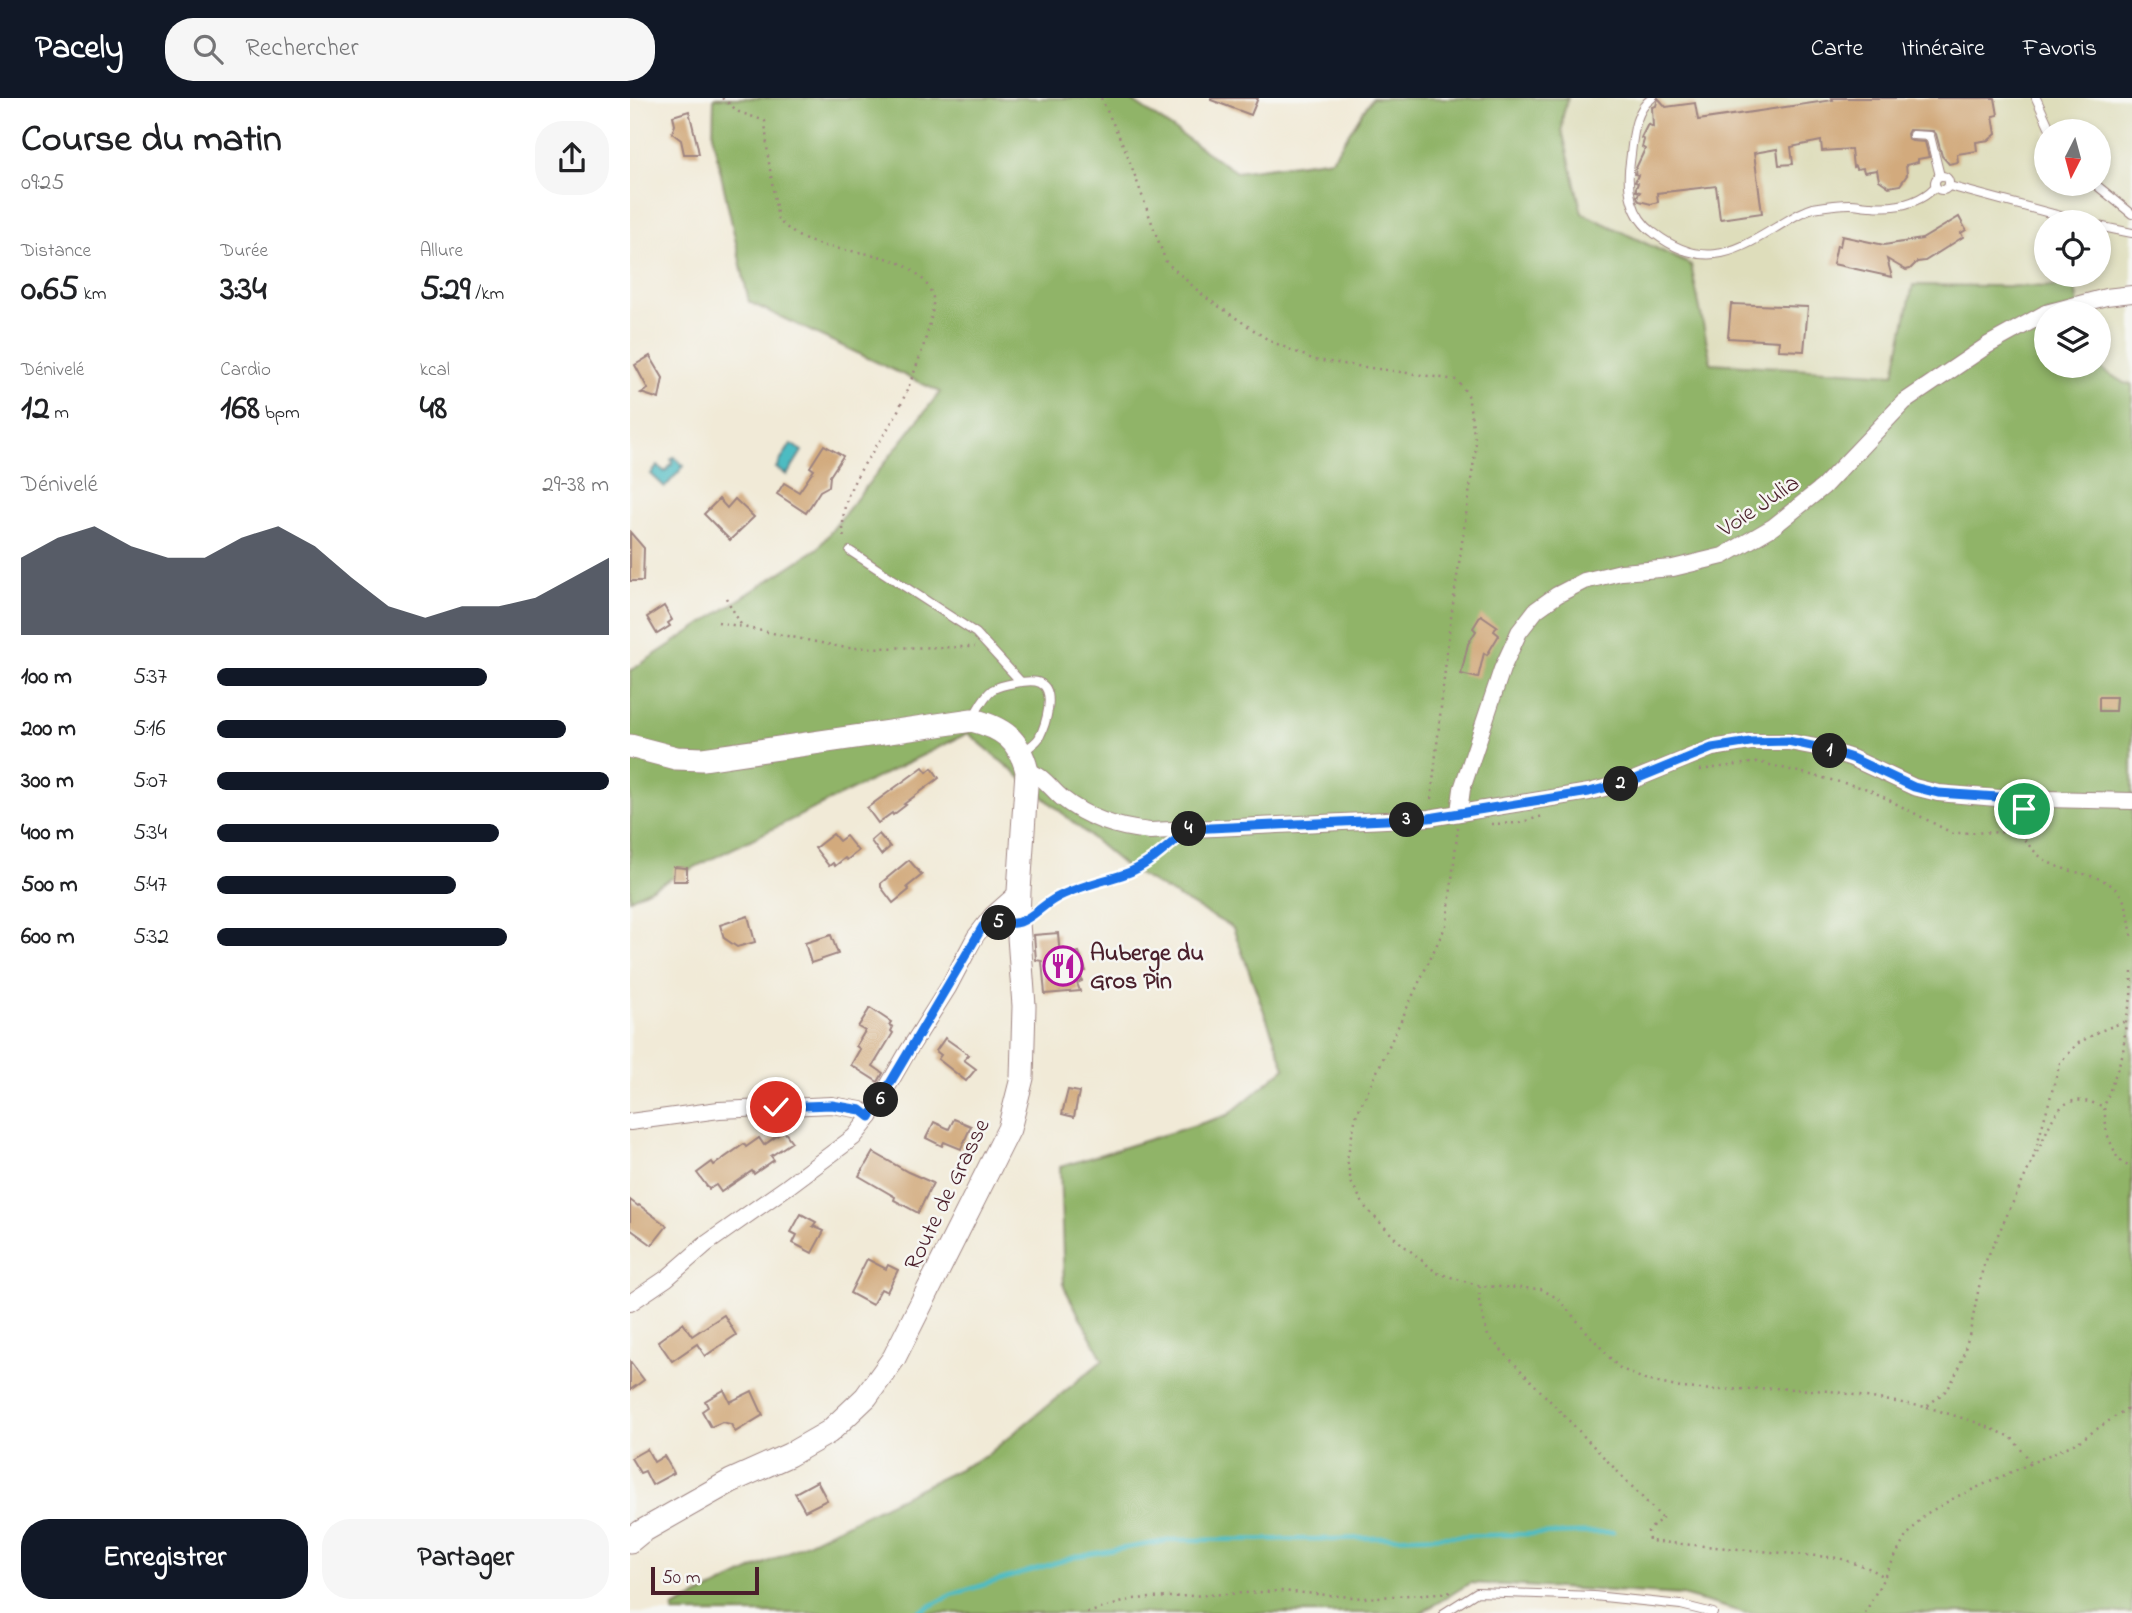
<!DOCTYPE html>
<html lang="fr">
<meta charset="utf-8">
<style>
:root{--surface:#fff;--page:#f6f6f6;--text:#202124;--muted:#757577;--accent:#111827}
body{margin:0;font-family:"Indie Flower",sans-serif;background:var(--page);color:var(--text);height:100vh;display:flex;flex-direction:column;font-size:26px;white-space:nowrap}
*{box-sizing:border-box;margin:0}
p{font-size:23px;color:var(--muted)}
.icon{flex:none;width:38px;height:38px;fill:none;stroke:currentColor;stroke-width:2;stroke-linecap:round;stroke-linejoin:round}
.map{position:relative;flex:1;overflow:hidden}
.drawer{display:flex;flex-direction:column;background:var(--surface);width:630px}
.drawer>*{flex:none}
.needle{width:46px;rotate:186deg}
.tools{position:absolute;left:1404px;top:21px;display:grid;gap:14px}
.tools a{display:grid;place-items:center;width:77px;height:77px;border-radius:50%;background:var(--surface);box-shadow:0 4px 10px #0003;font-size:35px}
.scale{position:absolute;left:21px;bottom:18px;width:108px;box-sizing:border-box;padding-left:7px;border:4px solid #4a1f2b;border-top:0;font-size:19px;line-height:24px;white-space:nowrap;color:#4a1f2b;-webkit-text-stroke:5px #f6f6f2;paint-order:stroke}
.pin{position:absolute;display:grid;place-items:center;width:60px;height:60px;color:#fff;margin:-30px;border:4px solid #fff;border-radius:50%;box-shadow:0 2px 7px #0007}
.km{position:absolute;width:35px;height:35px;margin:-18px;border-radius:50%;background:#222;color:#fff;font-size:19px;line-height:35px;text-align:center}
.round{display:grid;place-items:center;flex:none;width:74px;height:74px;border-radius:28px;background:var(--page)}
.head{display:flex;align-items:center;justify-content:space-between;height:119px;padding:0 21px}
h1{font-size:38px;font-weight:700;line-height:52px}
.stats{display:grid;grid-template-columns:repeat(3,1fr);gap:10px;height:119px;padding:7px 21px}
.stats div{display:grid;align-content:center}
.stats b{font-size:35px;font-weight:700}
.stats small{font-size:19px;font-weight:400}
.stats p{font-size:19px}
.chart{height:196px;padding:14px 21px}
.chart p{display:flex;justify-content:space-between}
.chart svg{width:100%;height:126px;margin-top:7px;fill:var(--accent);opacity:.7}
.button{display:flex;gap:14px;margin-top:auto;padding:14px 21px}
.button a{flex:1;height:80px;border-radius:28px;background:var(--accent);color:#fff;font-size:28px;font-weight:700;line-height:80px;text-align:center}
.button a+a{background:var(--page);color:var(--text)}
ul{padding:0 21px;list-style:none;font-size:23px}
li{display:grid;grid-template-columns:112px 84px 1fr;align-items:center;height:52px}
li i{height:18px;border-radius:9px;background:var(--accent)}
header{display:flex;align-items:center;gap:42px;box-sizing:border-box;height:98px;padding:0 35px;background:var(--accent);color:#fff}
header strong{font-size:33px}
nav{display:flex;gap:38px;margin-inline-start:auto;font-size:24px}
.search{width:490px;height:63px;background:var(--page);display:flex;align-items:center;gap:18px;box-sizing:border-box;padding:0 24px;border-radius:28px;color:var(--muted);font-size:26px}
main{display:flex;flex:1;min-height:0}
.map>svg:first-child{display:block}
.built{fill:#deddbb;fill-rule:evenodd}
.forest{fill:#90b468;stroke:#6d6a4a;stroke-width:2}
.water{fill:#4dbcc2;stroke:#4c6e76;stroke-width:2}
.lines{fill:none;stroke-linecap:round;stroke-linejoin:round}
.stream{stroke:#4dbcc2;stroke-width:4.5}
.building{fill:#d2aa7d}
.lane-casing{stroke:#9e8481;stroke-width:10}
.street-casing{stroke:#9e8481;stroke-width:18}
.secondary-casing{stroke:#9e8481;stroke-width:25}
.path{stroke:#9e8481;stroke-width:2.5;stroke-dasharray:2 5;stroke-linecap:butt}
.lane{stroke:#fff;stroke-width:8}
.street{stroke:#fff;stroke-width:16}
.secondary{stroke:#fff;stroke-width:23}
.route-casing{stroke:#fff;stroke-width:14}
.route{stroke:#1a73e8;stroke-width:9}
.labels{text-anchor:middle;stroke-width:5;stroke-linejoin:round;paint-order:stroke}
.street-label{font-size:24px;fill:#4a1f2b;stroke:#f6f6f2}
.poi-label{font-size:24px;font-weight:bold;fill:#4a1f2b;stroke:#f6f6f2;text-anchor:start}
</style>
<header>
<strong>Pacely</strong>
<div class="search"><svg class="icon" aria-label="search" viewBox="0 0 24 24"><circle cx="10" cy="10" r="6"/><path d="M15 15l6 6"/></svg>Rechercher</div>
<nav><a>Carte</a><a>Itinéraire</a><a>Favoris</a></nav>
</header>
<main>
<section class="drawer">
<div class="head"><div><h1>Course du matin</h1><p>09:25</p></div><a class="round"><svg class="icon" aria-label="share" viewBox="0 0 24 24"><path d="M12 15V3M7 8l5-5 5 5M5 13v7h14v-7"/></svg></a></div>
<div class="stats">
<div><p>Distance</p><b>0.65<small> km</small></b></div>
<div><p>Durée</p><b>3:34</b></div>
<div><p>Allure</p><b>5:29<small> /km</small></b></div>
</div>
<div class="stats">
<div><p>Dénivelé</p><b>12<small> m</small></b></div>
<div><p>Cardio</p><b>168<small> bpm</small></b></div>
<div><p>kcal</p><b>48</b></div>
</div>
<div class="chart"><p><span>Dénivelé</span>29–38 m</p>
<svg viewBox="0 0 160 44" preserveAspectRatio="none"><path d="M0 44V17L10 10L20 6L30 13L40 17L50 17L60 10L70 6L80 13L90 24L100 34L110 38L120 34L130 34L140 31L150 24L160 17V44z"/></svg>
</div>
<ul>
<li><b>100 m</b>5:37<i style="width:69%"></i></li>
<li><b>200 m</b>5:16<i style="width:89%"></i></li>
<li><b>300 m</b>5:07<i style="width:100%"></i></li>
<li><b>400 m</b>5:34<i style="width:72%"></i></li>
<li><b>500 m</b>5:47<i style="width:61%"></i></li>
<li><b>600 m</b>5:32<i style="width:74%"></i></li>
</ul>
<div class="button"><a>Enregistrer</a><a>Partager</a></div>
</section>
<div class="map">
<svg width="1502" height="1515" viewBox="0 0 1502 1515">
<rect width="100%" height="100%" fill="#f6f6f2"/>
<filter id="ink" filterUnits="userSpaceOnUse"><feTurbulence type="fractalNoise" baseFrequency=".0143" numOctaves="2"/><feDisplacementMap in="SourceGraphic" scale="14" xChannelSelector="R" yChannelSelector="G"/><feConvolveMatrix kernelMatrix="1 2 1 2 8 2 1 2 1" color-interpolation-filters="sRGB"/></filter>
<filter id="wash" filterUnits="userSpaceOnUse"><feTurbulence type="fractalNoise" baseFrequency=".00686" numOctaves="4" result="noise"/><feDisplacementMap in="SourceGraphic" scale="28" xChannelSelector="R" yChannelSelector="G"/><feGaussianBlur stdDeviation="1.57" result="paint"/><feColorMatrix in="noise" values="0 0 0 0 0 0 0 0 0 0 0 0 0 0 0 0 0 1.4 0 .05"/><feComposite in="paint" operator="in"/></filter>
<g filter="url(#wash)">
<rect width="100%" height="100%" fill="#f1ead7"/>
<path class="built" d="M 938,0 L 1502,0 L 1502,287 L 1494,285 L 1467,268 L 1468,215 L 1449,215 L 1445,189 L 1284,187 L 1264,276 L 1081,265 L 1061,167 L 952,115 L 932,32 L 933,17 ZM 1416,33 L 1468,33 L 1468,86 L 1416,86 ZM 1416,124 L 1468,124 L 1468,177 L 1416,177 Z"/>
<path class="forest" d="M 84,0 L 498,0 L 606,74 L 702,61 L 742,0 L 938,0 L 933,17 L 932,32 L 952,115 L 1061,167 L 1081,265 L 1264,276 L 1283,187 L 1445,189 L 1449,215 L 1416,215 L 1416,268 L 1467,268 L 1494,285 L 1502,287 L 1502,1515 L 1115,1515 L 1052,1497 L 840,1485 L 791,1515 L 43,1515 L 43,1510 L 356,1358 L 473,1262 L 434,1189 L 430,1069 L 598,1017 L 655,970 L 603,830 L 497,770 L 338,635 L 0,801 L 0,573 L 188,450 L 310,294 L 119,204 L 83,40 Z"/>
<g class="water">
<path d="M 161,346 L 172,353 L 157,377 L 146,370 Z"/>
<path d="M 44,359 L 54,368 L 35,389 L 21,376 L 28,368 L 35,374 L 43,365 L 41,362 Z"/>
</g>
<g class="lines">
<path class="stream" d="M 287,1515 L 321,1497 L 448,1458 L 543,1442 L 701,1441 L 983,1434"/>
</g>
<g id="blocks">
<g class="building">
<path d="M 581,0 L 628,0 L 621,17 L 581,2 Z"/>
<path d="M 1028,0 L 1036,9 L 1065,5 L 1068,22 L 1203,2 L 1202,0 L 1365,0 L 1368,17 L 1363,18 L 1366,36 L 1359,42 L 1346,44 L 1347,53 L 1327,56 L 1328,64 L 1319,66 L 1312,58 L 1306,36 L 1303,33 L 1279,32 L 1277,36 L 1278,41 L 1282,43 L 1295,44 L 1299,59 L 1288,61 L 1288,64 L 1276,67 L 1277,77 L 1270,87 L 1259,89 L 1249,82 L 1247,72 L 1234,74 L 1233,70 L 1226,71 L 1225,68 L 1223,69 L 1221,51 L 1192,53 L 1191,43 L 1161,49 L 1163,66 L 1149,67 L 1147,51 L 1124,55 L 1132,115 L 1090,121 L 1086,88 L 1027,95 L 1028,104 L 1021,106 L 1009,103 L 1007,98 L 1010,94 L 1006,93 L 1006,90 L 1008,85 L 1005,84 L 1008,77 L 1005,76 L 1006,70 L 1015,51 L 1012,49 L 1014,42 L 1011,40 L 1018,26 L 1023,29 L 1022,9 L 1026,8 Z"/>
<path d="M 59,13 L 67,46 L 69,56 L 54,56 L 51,42 L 42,35 L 45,27 L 43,18 Z"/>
<path d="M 1329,119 L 1336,132 L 1331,135 L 1333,139 L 1295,163 L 1287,164 L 1280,171 L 1276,172 L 1257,161 L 1262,179 L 1203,166 L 1207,147 L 1210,148 L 1212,138 L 1254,147 L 1292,141 Z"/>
<path d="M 1101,206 L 1178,209 L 1174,253 L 1148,252 L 1149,243 L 1098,240 Z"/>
<path d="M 20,258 L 33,280 L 29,301 L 11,295 L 18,291 L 5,267 Z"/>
<path d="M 194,347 L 213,358 L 200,378 L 199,388 L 190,393 L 176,415 L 147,396 L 154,385 L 169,394 L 184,372 L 180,369 Z"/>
<path d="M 89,401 L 97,410 L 105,401 L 124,419 L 100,442 L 74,416 Z"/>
<path d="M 0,434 L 14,450 L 13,483 L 0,483 Z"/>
<path d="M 34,508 L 42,522 L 38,525 L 40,528 L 27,536 L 17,519 Z"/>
<path d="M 851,517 L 867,528 L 864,533 L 869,537 L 857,557 L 854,555 L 848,580 L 831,576 L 838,546 L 846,533 L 843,530 Z"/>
<path d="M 1469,599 L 1486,599 L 1485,613 L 1469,613 Z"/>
<path d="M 293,669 L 297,674 L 302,670 L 309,680 L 274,706 L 276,707 L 263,717 L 262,715 L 248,725 L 237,710 Z"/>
<path d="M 203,736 L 209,743 L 216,738 L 228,753 L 217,762 L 215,760 L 205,768 L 203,765 L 199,768 L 185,750 Z"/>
<path d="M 249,736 L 260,749 L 251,757 L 241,743 Z"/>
<path d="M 279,762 L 292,777 L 277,789 L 279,792 L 263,805 L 251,789 L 251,785 Z"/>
<path d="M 44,769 L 57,770 L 57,783 L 43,783 Z"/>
<path d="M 118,818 L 125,844 L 107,849 L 94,840 L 90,827 Z"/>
<path d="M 428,835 L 430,859 L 449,854 L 456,873 L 450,874 L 452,883 L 447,885 L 450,893 L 415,896 L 412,863 L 406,862 L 404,837 Z"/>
<path d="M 201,837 L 208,856 L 181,865 L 175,845 Z"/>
<path d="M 240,910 L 261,924 L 259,927 L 263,929 L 261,933 L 263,935 L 243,968 L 253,975 L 248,984 L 221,967 L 230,951 L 226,948 L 235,933 L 228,929 Z"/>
<path d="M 315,940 L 339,957 L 334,962 L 346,971 L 336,983 L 308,961 L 311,957 L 306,953 Z"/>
<path d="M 438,992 L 449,994 L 444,1019 L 432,1016 Z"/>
<path d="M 324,1021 L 341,1028 L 331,1051 L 314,1044 L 312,1048 L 296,1040 L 304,1024 L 319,1031 Z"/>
<path d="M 154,1033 L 162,1044 L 141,1058 L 144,1062 L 124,1076 L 122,1073 L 91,1094 L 86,1087 L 79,1091 L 67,1075 L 82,1064 L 84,1067 L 114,1046 L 116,1049 L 129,1040 L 134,1047 Z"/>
<path d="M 243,1054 L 278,1074 L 303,1085 L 288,1115 L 264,1102 L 265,1099 L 229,1078 Z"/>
<path d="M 0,1102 L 8,1108 L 9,1107 L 37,1128 L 22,1147 L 0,1131 Z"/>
<path d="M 171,1116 L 186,1124 L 183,1128 L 194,1133 L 182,1155 L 163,1145 L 167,1137 L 161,1134 Z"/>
<path d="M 237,1161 L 256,1171 L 258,1167 L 268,1172 L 257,1194 L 251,1191 L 242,1207 L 220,1195 Z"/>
<path d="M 94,1217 L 106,1237 L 75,1258 L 67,1246 L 42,1263 L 28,1243 L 53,1225 L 62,1238 Z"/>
<path d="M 0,1263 L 14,1282 L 0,1292 Z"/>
<path d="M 94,1292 L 100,1304 L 122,1293 L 133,1317 L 105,1334 L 101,1326 L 92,1324 L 81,1329 L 72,1313 L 78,1309 L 75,1303 Z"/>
<path d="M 17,1351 L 24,1364 L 34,1358 L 44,1375 L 22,1387 L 15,1373 L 10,1375 L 1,1360 Z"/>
<path d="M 187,1383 L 197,1402 L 175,1413 L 165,1395 Z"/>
</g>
</g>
</g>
<g filter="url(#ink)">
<use href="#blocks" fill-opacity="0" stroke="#9e8481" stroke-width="2"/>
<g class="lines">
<g class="lane-casing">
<g id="lane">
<path d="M 1022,0 C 1003,13 1003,43 1000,64 C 996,90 1001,119 1024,135 C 1070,170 1100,158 1145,130 C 1157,123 1169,114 1183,110 C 1195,108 1208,106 1220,106 C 1227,106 1234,108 1241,108 C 1264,110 1289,106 1305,89"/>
<path d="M 1406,0 L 1421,33"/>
<path d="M 1283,37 L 1300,38 L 1310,78"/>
<circle cx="1312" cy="85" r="7"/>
<path d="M 1465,86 L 1502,116"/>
<path d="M 1319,88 L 1453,124"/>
<path d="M 1468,128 L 1502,135"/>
<path d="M 220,453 L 346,535 L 391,584"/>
<path d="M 343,619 C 349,610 353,599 362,592 C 370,587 401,580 410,585 C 427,593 415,628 409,640 C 405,646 398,650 392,654"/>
<path d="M 814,1515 L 847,1494 L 964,1498 L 1051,1507 L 1083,1515"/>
</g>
</g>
<g class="street-casing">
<g id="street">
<path d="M 1416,215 L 1476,199 L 1502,196"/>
<path d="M 397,673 C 412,676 421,691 432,700 C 458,721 487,730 520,733 L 799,720 L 959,694 L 1001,683 L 1082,650 L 1120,644 L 1159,644 L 1191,650 L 1222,660 L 1284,689 L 1308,695 L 1366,700 L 1502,703"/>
<path d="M 829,714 L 832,691 L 872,571 L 889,534 L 906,512 L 927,497 L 954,483 L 991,474 L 1043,470 L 1093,458 L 1143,429 L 1193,389 L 1274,304 L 1358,247 L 1416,215"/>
<path d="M 0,1024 L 89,1012 L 202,1007 L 231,1012 L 240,1019"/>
<path d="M 0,1205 L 37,1180 L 76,1146 L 157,1089 L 224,1039 L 240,1019 L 278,953 L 318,890 L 345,839 L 362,817 L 389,793"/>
</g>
</g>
<g class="secondary-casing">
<path id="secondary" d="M 0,648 L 46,660 L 73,661 L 342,622 C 373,630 389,641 397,673 L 389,793 L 388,825 L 394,908 L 392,980 L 379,1031 L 264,1260 L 236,1299 L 199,1334 L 159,1357 L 101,1383 L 11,1434 L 0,1443"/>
</g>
<g class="path">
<path d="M 92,0 L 109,14 L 135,23 L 138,59 L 148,122 C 157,130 167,139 179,143 C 219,159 281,149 302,196 C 310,214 275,302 263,322 C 249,346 229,370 219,395 C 213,410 212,427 214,443"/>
<path d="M 471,0 L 496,53 L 536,164 L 575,199 L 640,243 L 685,262 L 827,282 L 838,297 L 846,348 L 819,534 L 801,703"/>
<path d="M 96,500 L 113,530"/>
<path d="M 88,524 L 216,550 L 345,549"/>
<path d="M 1070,672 L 1128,664 L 1238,691 L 1322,735 L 1389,734"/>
<path d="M 1393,716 L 1389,734 C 1397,746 1407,758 1420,765 C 1441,777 1473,774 1489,795 C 1499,807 1500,827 1502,842"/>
<path d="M 861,726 L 889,725 L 913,718"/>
<path d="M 828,729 L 817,825 L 726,1018 L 717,1061 L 721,1084 L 735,1109 L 766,1141 L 807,1175 L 851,1188 L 911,1191 L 927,1200 L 988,1269 L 1015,1282 L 1051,1290 L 1087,1292 L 1144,1290 L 1200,1293 L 1296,1309 L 1318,1291 L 1330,1268 L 1340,1234 L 1353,1169 L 1403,1061 L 1430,965 L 1447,946 L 1470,933 L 1496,923"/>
<path d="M 408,812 C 437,792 462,788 493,776 C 510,770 525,758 540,748"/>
<path d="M 1502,874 L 1501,900 L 1496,923 L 1493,955 L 1474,1009 L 1477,1036 L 1488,1061 L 1502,1071"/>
<path d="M 1407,1054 C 1425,1019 1427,989 1474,1009"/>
<path d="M 850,1188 L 849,1204 L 858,1238 L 1032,1420 L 1018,1433 L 1019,1443 L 1209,1460 L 1241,1471 L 1253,1478"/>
<path d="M 1297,1309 L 1348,1325 L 1381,1339 L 1402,1365"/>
<path d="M 457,1515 L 503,1501 L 651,1493 L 733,1500 L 825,1494"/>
<path d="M 1235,1515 L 1275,1440 L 1294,1417 L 1326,1399 L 1448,1344 L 1502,1307"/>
</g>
<use href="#lane" class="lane"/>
<use href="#street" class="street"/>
<use href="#secondary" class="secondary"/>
</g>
</g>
<g class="lines" filter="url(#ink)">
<g class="route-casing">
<path id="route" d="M 146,1009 L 202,1007 L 231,1012 L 240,1019 L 353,828 C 362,826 385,826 390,824 C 403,819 413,807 426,800 C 446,789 470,784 492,777 C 517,769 539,748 558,731 L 799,720 L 959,694 L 1001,683 L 1082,650 L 1120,644 L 1158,643 L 1191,650 L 1222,660 L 1284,689 L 1308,695 L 1398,701 L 1394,711"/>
</g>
<use href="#route" class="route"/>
</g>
<defs>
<g id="restaurant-ring" transform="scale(2.0125)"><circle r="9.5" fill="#f6f6f2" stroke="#b5179e" stroke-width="1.5"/><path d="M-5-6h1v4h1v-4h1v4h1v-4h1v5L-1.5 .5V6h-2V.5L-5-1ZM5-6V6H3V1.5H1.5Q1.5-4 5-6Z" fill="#b5179e"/></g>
</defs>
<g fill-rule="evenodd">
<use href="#restaurant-ring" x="433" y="868"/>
</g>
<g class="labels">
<g class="street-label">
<text transform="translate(1128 407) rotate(-34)" y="8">Voie Julia</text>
<text transform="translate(316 1096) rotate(-64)" y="8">Route de Grasse</text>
</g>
<g class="poi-label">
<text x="460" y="862">Auberge du<tspan x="460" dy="28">Gros Pin</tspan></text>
</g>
</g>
</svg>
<div class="tools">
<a><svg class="needle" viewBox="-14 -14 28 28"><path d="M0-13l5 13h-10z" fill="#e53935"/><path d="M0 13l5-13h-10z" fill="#757577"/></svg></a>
<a><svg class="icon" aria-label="locate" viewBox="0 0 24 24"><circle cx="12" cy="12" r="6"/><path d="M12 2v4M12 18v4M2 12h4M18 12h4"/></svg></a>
<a><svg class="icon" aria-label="layers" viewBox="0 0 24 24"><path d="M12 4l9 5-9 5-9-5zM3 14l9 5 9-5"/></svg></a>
</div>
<div class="scale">50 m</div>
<div class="pin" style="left:1394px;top:711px;background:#1e9e55"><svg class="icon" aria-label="arrive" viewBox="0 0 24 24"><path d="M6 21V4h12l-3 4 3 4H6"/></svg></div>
<div class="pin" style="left:146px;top:1009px;background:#d93025"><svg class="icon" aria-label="check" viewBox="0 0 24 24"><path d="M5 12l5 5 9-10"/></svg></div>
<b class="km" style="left:1200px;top:653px">1</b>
<b class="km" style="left:991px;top:686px">2</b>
<b class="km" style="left:777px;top:722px">3</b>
<b class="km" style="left:559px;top:731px">4</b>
<b class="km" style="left:369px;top:825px">5</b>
<b class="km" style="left:251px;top:1002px">6</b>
</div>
</main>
